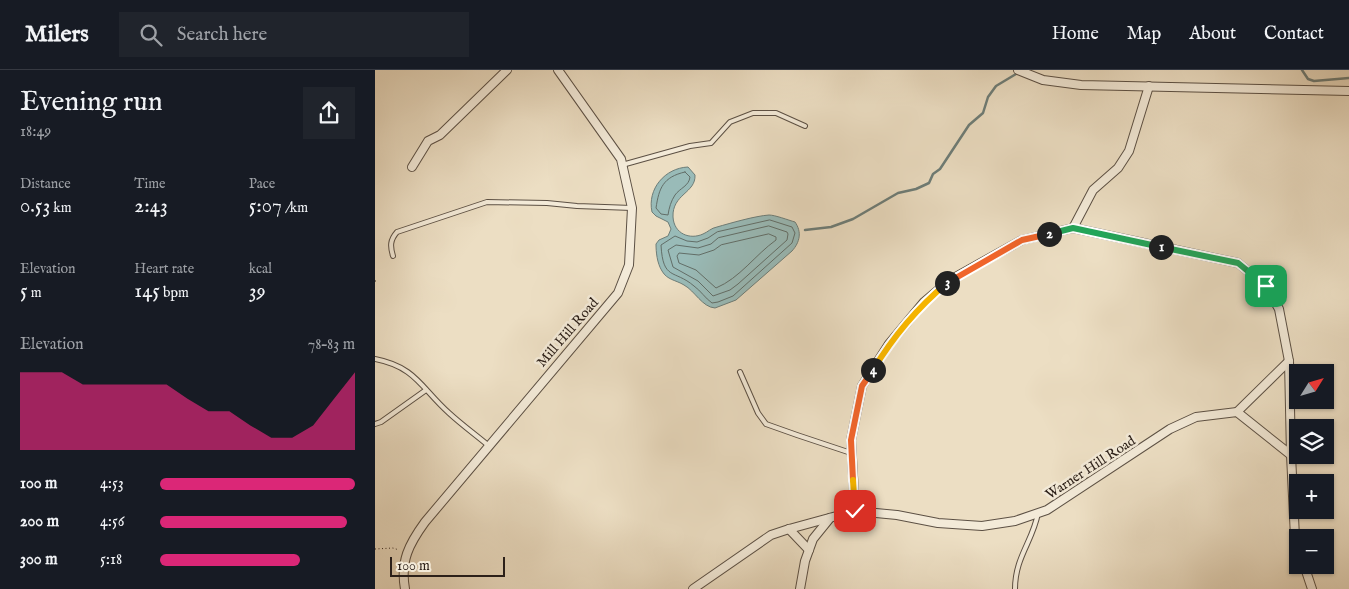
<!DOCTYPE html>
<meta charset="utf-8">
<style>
:root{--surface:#171b24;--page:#20242c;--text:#f1f3f6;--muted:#9ea1a6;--line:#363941;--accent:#db2777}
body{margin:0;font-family:"IM FELL English",serif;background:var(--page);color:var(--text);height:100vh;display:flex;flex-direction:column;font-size:19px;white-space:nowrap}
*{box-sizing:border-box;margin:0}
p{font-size:16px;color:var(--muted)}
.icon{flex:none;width:28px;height:28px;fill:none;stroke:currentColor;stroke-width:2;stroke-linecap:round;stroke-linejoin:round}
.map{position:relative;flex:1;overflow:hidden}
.side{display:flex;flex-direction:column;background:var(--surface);width:375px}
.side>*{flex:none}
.needle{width:32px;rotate:53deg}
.controls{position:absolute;left:914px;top:294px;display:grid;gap:10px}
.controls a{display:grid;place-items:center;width:45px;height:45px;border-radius:0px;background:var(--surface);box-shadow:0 1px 4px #0004;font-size:25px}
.scale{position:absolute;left:15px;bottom:12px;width:115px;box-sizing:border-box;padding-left:5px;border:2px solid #2c2019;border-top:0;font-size:14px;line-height:18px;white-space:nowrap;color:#2c2019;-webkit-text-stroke:4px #f3ead8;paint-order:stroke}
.pin{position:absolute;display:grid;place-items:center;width:42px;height:42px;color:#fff;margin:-21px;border-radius:10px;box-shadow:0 2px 8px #0006}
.km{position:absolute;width:25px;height:25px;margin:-12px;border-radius:50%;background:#222;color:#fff;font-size:14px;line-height:25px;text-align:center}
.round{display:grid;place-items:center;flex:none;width:52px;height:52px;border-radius:0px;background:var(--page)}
.overview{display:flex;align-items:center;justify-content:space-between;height:85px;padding:0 20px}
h1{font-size:28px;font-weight:600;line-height:38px}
.metrics{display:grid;grid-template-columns:repeat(3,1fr);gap:8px;height:85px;padding:5px 20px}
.metrics div{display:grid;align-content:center}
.metrics b{font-size:21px;font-weight:600}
.metrics small{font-size:14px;font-weight:400}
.metrics p{font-size:14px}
.chart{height:140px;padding:10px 20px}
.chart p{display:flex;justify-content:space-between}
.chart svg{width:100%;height:90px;margin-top:5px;fill:var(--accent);opacity:.7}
ul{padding:0 20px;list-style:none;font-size:16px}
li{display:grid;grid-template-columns:80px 60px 1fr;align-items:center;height:38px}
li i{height:12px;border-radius:6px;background:var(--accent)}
header{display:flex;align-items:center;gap:30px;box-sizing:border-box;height:70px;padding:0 25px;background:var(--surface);border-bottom:1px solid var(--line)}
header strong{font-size:24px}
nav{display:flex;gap:28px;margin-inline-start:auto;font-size:18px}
.search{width:350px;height:45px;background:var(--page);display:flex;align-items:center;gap:12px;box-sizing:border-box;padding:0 18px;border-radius:0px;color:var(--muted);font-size:19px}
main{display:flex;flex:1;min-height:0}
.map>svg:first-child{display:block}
.water{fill:#99bbb8;stroke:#6d7d78}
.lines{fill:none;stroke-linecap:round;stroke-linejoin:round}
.shore{stroke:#626e68;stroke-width:1}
.stream{stroke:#6d7d78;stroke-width:2.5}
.lane-casing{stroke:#5c5044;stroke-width:6}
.street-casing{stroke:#5c5044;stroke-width:10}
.path{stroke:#2c2019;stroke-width:1;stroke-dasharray:1 2.5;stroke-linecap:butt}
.lane{stroke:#f3ead8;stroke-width:4}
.street{stroke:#f3ead8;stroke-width:8}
.split-1-casing{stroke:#fff;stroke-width:10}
.split-2-casing{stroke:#fff;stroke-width:10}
.split-3-casing{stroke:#fff;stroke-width:10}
.split-4-casing{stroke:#fff;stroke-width:10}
.split-5-casing{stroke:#fff;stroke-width:10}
.split-6-casing{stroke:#fff;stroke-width:10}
.split-1{stroke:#22a559;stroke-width:6}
.split-2{stroke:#22a559;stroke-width:6}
.split-3{stroke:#f0652b;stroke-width:6}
.split-4{stroke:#f5b400;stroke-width:6}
.split-5{stroke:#f0652b;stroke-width:6}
.split-6{stroke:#f5b400;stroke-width:6}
.labels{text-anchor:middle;stroke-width:5;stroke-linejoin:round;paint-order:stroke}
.street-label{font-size:14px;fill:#2c2019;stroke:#f3ead8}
</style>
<header>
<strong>Milers</strong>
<div class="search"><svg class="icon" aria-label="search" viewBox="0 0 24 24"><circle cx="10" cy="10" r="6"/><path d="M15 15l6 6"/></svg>Search here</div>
<nav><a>Home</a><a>Map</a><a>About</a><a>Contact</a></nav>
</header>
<main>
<section class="side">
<div class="overview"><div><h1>Evening run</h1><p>18:49</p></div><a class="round"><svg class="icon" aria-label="share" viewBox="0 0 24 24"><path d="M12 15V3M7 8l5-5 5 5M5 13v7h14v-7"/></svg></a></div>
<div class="metrics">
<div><p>Distance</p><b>0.53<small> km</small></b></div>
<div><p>Time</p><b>2:43</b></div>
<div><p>Pace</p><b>5:07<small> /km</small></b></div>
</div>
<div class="metrics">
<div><p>Elevation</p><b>5<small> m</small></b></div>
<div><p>Heart rate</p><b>145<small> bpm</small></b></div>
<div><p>kcal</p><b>39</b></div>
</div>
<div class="chart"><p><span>Elevation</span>78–83 m</p>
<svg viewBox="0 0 160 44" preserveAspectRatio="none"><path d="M0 44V6L10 6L20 6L30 12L40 12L50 12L60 12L70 12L80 19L90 25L100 25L110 32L120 38L130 38L140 32L150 19L160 6V44z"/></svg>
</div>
<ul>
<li><b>100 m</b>4:53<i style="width:100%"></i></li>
<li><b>200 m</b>4:56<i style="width:96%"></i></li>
<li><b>300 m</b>5:18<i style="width:72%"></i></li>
</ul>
</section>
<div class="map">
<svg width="974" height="519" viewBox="0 0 974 519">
<rect width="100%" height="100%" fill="#ecdec3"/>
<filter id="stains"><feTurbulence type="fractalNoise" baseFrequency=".004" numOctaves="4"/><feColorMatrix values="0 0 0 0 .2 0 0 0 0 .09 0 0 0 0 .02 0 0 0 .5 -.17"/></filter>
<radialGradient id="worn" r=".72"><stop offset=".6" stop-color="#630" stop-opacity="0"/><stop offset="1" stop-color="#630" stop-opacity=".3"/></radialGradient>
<path class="water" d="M 313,97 L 320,105 C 321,123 297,124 298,147 C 299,164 315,170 328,164 C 333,162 336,158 342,157 C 356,153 380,146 394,145 C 400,145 413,150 420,152 C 427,162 425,172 417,181 L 361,230 L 340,238 C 327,237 320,221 309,215 C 301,210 292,210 287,201 C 282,193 281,182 281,174 L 284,170 L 293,166 L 296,159 L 293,152 L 281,146 L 277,142 C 272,119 290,98 313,97 Z"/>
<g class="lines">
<g class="shore">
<path d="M 310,102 L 315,107 C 314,116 305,118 300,125 C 296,131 294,138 293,145 L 286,144 L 281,138 C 284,118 288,107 310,102 Z"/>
<path d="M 395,150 L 417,157 L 420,163 L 417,173 L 358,226 L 343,232 L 337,233 C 330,228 326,221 319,216 C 299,199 288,211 286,175 L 300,166 L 312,171 L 322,172 L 333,168 L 342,162 Z"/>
<path d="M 394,156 L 412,162 L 413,164 L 412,170 L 363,214 L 355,220 L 338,226 L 323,211 L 298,197 L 293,180 L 301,175 L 323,178 L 336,174 L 343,168 Z"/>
<path d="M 394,164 L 401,167 L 401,170 C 380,185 365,208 341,218 L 321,200 L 304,193 L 302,186 L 304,183 L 324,185 L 339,180 L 346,175 Z"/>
</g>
<g class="stream">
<path d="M 927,0 L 933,9 L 939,11 L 974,8"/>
<path d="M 430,160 L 456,157 L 478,149 L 523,123 L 541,119 L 554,113 L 558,104 L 565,99 L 594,55 L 608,43 L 613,27 L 621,16 L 641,4"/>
</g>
<g class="lane-casing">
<g id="lane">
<path d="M 247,95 L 315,76 L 336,73 L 355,52 L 378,43 L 401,43 L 430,56"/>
<path d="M 18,186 C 15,176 15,170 22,162 L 112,132 L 172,133 L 202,136 L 257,138"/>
<path d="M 0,289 C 41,297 46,318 74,343 C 87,355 101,365 114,376"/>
<path d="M 365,302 L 383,343 L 391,354 L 422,365 L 476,383"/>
<path d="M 0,354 L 6,352 L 51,320"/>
<path d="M 640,519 C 640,487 658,471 663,443"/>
</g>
</g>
<g class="street-casing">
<g id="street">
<path d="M 643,0 L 668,10 L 706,15 L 974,21"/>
<path d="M 37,97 L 53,71 L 65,65 L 132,0"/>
<path d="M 698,158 L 718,120 L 743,98 L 754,81 L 774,16"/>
<path d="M 862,342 L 914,291"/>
<path d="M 480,441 L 476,370 L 487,316 L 514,274 L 549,232 L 575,210 L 647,170 L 698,158 L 863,193 L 891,216 L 904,239 L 914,291 L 916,385"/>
<path d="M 414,459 L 434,480"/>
<path d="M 929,495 L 937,519"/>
<path d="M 30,519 C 25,491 34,474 50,452 L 243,223 L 254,195 L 257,138 L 246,89 L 183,0"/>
<path d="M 318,519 L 396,465 L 414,459 L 480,441 L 522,445 L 563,453 L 607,456 L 640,451 L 672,440 L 795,359 L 821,347 L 862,342 L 916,385 L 920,467 L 922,475"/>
<path d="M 425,519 L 430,491 L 438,469 L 455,448"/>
</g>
</g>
<g class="path">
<path d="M 0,211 L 1,211"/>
<path d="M 0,479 L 18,478 L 24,480"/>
</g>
<use href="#lane" class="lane"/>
<use href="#street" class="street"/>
</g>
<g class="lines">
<g class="split-1-casing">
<path id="split-1" d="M 786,177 L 863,193 L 891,216"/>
</g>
<g class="split-2-casing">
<path id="split-2" d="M 674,164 L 698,158 L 786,177"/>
</g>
<g class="split-3-casing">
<path id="split-3" d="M 572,213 L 647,170 L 674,164"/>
</g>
<g class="split-4-casing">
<path id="split-4" d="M 498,300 C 518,267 542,238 572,213"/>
</g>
<g class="split-5-casing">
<path id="split-5" d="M 478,410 L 476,370 L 487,316 L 498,300"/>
</g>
<g class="split-6-casing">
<path id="split-6" d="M 478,410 L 480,441"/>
</g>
<use href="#split-1" class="split-1"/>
<use href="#split-2" class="split-2"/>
<use href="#split-3" class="split-3"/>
<use href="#split-4" class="split-4"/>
<use href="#split-5" class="split-5"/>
<use href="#split-6" class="split-6"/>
</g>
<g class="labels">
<g class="street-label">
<text transform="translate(192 262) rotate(-49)" y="5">Mill Hill Road</text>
<text transform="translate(715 397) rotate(-33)" y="5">Warner Hill Road</text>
</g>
</g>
<rect width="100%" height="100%" filter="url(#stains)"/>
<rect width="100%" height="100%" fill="url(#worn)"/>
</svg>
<div class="controls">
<a><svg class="needle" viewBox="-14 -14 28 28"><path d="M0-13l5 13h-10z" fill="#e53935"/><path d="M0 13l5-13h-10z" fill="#9ea1a6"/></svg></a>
<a><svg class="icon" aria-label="layers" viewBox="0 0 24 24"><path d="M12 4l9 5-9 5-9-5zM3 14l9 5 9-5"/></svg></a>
<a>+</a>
<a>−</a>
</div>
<div class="scale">100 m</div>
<div class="pin" style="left:891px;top:216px;background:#1e9e55"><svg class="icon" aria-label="arrive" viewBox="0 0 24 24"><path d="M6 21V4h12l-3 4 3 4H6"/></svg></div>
<div class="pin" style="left:480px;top:441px;background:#d93025"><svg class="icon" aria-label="check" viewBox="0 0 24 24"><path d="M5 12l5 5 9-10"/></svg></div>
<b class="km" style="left:786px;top:177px">1</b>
<b class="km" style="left:674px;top:164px">2</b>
<b class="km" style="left:572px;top:213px">3</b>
<b class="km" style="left:498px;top:300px">4</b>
</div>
</main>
